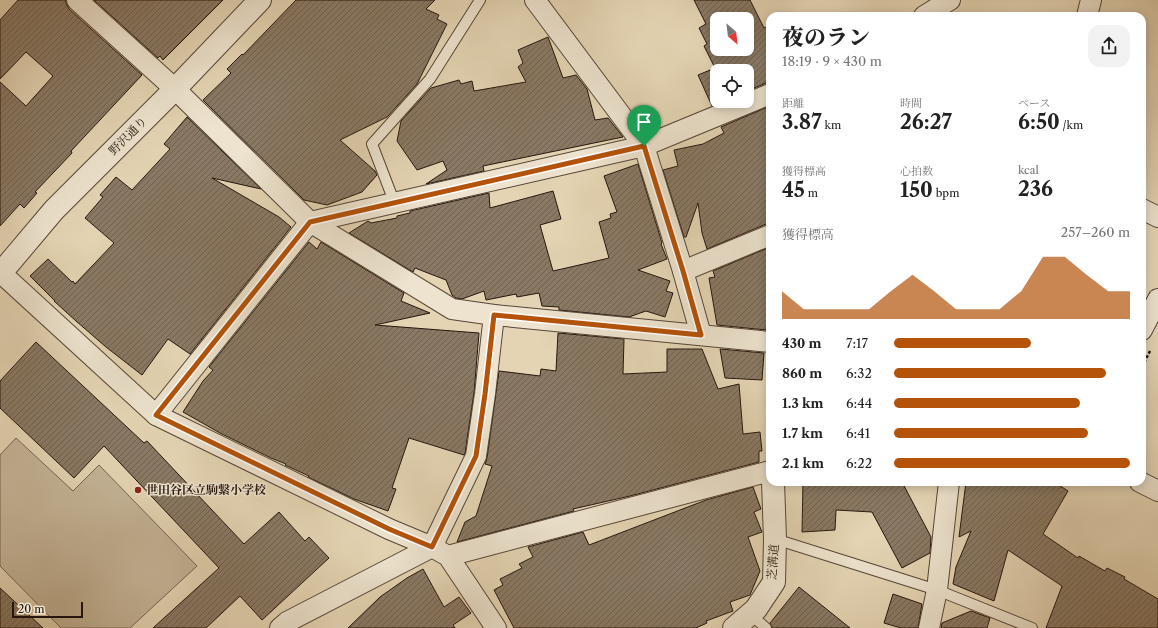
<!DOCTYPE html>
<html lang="ja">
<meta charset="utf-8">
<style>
:root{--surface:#fff;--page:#f2f2f2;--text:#222;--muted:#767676;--accent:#b45309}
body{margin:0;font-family:"Libre Caslon Text","Noto Serif JP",serif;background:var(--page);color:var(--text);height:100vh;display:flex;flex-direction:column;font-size:15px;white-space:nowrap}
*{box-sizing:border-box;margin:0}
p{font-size:13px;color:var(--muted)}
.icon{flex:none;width:22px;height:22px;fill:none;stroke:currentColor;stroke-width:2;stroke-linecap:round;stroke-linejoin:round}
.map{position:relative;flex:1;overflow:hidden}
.drawer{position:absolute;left:766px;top:12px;width:380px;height:474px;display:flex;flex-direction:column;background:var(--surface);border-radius:12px;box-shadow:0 2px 10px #0003}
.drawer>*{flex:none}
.needle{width:26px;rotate:152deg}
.tools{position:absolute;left:710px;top:12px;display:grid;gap:8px}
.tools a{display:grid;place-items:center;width:44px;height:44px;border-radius:8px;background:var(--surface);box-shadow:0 2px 10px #0003;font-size:20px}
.scale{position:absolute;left:12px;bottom:10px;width:71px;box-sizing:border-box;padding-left:4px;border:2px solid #26160e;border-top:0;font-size:11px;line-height:14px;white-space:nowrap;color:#26160e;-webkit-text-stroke:3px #ede3ce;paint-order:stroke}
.pin{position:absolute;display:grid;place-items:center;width:34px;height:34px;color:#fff;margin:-41px -17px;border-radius:50% 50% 50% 0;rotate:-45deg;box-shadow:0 0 4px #0007}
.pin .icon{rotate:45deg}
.round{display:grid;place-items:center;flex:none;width:42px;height:42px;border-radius:12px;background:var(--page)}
.headline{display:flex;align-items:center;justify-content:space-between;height:68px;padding:0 16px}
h1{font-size:22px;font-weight:800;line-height:30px}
.figures{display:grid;grid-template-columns:repeat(3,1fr);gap:6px;height:68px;padding:4px 16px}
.figures div{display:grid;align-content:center}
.figures b{font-size:20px;font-weight:800}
.figures small{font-size:11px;font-weight:400}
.figures p{font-size:11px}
.chart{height:112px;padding:8px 16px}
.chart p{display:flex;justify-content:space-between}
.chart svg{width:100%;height:72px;margin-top:4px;fill:var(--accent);opacity:.7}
ul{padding:0 16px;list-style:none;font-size:13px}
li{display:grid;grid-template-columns:64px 48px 1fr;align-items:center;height:30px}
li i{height:10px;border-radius:5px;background:var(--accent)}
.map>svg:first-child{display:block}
.green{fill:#c4b497;stroke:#756552}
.building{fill:url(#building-hatch);stroke:#26160e;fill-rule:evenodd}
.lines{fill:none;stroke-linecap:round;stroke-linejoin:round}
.service-casing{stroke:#564637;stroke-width:12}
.minor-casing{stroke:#564637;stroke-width:22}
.tertiary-casing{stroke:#564637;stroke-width:24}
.path{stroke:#26160e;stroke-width:2.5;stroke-dasharray:3 2;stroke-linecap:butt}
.service{stroke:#ede3ce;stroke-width:10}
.minor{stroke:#ede3ce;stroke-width:20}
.tertiary{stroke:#ede3ce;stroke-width:22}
.route-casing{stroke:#fff;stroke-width:8}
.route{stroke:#b45309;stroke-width:5}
.poi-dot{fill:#8f2418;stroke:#ede3ce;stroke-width:1.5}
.labels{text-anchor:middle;stroke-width:3;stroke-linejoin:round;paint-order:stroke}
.street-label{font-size:12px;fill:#26160e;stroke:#ede3ce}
.poi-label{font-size:12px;font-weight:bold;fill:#26160e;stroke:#ede3ce;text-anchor:start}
</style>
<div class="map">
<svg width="1158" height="628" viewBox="0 0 1158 628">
<defs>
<pattern id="building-hatch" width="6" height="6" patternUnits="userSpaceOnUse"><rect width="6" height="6" fill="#897964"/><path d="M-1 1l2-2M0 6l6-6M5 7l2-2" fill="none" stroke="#706251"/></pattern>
</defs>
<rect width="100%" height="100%" fill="#e4d4b3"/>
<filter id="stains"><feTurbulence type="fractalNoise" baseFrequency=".005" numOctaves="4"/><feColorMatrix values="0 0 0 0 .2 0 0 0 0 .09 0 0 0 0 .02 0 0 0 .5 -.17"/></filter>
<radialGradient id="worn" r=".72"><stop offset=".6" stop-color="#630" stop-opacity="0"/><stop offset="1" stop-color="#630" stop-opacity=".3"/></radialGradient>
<path class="green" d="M 16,438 L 73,491 L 99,465 L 197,566 L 130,628 L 61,628 L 0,566 L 0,455 Z"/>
<g class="building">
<path d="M 18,0 L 66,0 L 66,4 L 69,9 L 142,75 L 71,151 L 72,153 L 35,192 L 37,193 L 24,208 L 20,204 L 0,226 L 0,82 L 26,106 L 53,76 L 26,52 L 0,79 L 0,20 Z"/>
<path d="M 94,0 L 223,0 L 163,60 L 160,56 L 158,58 Z"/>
<path d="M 296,0 L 435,0 L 426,9 L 439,15 L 437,19 L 447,24 L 417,84 L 387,117 L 340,140 L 375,171 L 377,175 L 362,192 L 327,205 L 304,200 L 203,100 L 231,73 L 227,69 L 242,54 L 243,55 Z"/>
<path d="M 694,0 L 750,0 L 764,28 L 770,25 L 770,83 L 766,83 L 747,91 L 747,71 L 717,71 L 717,101 L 723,101 L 712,106 L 698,75 L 715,68 L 704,46 L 707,44 L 699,28 L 706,24 ZM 717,19 L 747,19 L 747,49 L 717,49 Z"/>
<path d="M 548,37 L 563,78 L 576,75 L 587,89 L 595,120 L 608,118 L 623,137 L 483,166 L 484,171 L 426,184 L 447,170 L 443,161 L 417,170 L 397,141 L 401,121 L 431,88 L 459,80 L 461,84 L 472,81 L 474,91 L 526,82 L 518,67 L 523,63 L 518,50 Z"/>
<path d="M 770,106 L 770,224 L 766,224 L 707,249 L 702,233 L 698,203 L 686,237 L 684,237 L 663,170 L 678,166 L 674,150 L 703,144 L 724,133 L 721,127 Z"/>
<path d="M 187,117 L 261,189 L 212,178 L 279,217 L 291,227 L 190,354 L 168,339 L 142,375 L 106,347 L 76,321 L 54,301 L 55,301 L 30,276 L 48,259 L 72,282 L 73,281 L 75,284 L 114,243 L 85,218 L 103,197 L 100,195 L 116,177 L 132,190 L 170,149 L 164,144 Z"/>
<path d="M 638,164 L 662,243 L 661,244 L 667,259 L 638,270 L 670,281 L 666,291 L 673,293 L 665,317 L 646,311 L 629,317 L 559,310 L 559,307 L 542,306 L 539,293 L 517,297 L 516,294 L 486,300 L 484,291 L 462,299 L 456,298 L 452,295 L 446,280 L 415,268 L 413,272 L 349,233 L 368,221 L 371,223 L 397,218 L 397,216 L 410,213 L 410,211 L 489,193 L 490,208 L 553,191 L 561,219 L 540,225 L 553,271 L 588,263 L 609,258 L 599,222 L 611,218 L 610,214 L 617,212 L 604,176 Z"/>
<path d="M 309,242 L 317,249 L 321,242 L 404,293 L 401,301 L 430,313 L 375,325 L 479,333 L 474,393 L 465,453 L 464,455 L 409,438 L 392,488 L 396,489 L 388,511 L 354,499 L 308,477 L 309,476 L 285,465 L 286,464 L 271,458 L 220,433 L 183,412 L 203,381 L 213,370 L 209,367 Z"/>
<path d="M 770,247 L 770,324 L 767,324 L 766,330 L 717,325 L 709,278 L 715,277 L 713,271 Z"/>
<path d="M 558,333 L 624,339 L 623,374 L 667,372 L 667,349 L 702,349 L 718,389 L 739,384 L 743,434 L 760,432 L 762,451 L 759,451 L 759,462 L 630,496 L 573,509 L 574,511 L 457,542 L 465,522 L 476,516 L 492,466 L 485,464 L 487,458 L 499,371 L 540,376 L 541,369 L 556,371 Z"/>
<path d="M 36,342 L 144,443 L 147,441 L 244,544 L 279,512 L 305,541 L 309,537 L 329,558 L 262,620 L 240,596 L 206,628 L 153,628 L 219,568 L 104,446 L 74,478 L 0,408 L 0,381 Z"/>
<path d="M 720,349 L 764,353 L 762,380 L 725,378 Z"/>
<path d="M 803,482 L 902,482 L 931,537 L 930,553 L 902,568 L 872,512 L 836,510 L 835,530 L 802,532 Z"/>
<path d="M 966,482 L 1054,482 L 1068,491 L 1043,534 L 1078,558 L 1079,556 L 1105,571 L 1107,568 L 1125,577 L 1124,579 L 1158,599 L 1158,628 L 1046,628 L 1062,586 L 1008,550 L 994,601 L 953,584 L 956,567 L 971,531 L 959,537 Z"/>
<path d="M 753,487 L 761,509 L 754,512 L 762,532 L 748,537 L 760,571 L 750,595 L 730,602 L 733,611 L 706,621 L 707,623 L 696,628 L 514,628 L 494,590 L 503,585 L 500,579 L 522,568 L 519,564 L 533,557 L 528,547 L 583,532 L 589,545 L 706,500 Z"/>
<path d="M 423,569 L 444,607 L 459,597 L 471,613 L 453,625 L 455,628 L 348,628 L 380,597 L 407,578 Z"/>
<path d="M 799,587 L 850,628 L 772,628 L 770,623 Z"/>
<path d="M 0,588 L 43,628 L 0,628 Z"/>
<path d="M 893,594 L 922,604 L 918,628 L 901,628 L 884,623 Z"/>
<path d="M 971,611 L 990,618 L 987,628 L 941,628 L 942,623 Z"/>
</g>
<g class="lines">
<g class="service-casing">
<g id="service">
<path d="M 395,204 L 372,144 L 430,79 L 480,0"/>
<path d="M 775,539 L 937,590 L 1032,628"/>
<path d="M 750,614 L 766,628"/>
</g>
</g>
<g class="minor-casing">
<g id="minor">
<path d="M 77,0 L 175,89 L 310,222 L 452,309 L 494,315 L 770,342"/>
<path d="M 535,0 L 644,146 L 683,271 L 701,335"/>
<path d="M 924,16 L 950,0"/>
<path d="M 1087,16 L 1091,0"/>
<path d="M 1142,209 L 1158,217"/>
<path d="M 683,271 L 770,235"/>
<path d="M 0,272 L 156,415 L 389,529 L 432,547 L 448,556 L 496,628"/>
<path d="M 1142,330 L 1158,299"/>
<path d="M 156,415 L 310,222 L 644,146 L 770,94"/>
<path d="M 1140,482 L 1158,491"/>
<path d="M 448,556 L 770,471"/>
<path d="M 280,628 L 287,622 L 432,547 L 476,456 L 485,394 L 494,315"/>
<path d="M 929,628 L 937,590 L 949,482"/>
</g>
</g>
<g class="tertiary-casing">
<g id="tertiary">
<path d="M 0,274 L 54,210 L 175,89 L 260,0"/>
<path d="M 734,628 L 756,609 L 774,582 L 775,539 L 773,482"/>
</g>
</g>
<path class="path" d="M 1142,367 L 1150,351"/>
<use href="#service" class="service"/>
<use href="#minor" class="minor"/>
<use href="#tertiary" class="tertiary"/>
</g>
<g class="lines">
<g class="route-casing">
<path id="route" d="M 644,146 L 683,271 L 701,335 L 494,315 L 485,394 L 476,456 L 432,547 L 389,529 L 156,415 L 310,222 Z"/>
</g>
<use href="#route" class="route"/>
</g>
<circle class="poi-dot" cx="138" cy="490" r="4"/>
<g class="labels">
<g class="street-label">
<text transform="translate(128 136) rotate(-45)" y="4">野沢通り</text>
<text transform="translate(773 562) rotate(-86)" y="4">芝溝道</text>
</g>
<g class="poi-label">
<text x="146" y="494">世田谷区立駒繋小学校</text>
</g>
</g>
<rect width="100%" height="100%" filter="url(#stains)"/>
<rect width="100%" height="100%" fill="url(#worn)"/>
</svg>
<div class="tools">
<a><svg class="needle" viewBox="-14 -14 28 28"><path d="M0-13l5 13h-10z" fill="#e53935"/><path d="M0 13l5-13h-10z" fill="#767676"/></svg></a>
<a><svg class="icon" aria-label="locate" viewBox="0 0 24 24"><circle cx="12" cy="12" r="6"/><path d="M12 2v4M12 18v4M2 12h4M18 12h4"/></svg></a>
</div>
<div class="scale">20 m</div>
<div class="pin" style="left:644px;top:146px;background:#1e9e55"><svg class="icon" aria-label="arrive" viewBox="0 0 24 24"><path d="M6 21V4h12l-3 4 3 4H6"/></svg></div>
<section class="drawer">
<div class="headline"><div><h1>夜のラン</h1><p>18:19 · 9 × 430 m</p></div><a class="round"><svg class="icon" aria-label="share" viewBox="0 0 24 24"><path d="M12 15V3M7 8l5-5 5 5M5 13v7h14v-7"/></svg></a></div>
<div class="figures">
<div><p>距離</p><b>3.87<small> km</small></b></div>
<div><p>時間</p><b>26:27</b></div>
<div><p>ペース</p><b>6:50<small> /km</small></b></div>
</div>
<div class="figures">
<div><p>獲得標高</p><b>45<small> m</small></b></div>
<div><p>心拍数</p><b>150<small> bpm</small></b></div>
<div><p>kcal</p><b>236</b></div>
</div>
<div class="chart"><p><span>獲得標高</span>257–260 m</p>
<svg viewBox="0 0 160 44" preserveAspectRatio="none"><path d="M0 44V27L10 38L20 38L30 38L40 38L50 27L60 17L70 27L80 38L90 38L100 38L110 27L120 6L130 6L140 17L150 27L160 27V44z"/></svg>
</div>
<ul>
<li><b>430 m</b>7:17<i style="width:58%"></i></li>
<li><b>860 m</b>6:32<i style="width:90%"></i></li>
<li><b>1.3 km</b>6:44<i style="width:79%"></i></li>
<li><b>1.7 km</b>6:41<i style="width:82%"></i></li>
<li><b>2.1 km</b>6:22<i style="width:100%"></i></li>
</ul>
</section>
</div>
